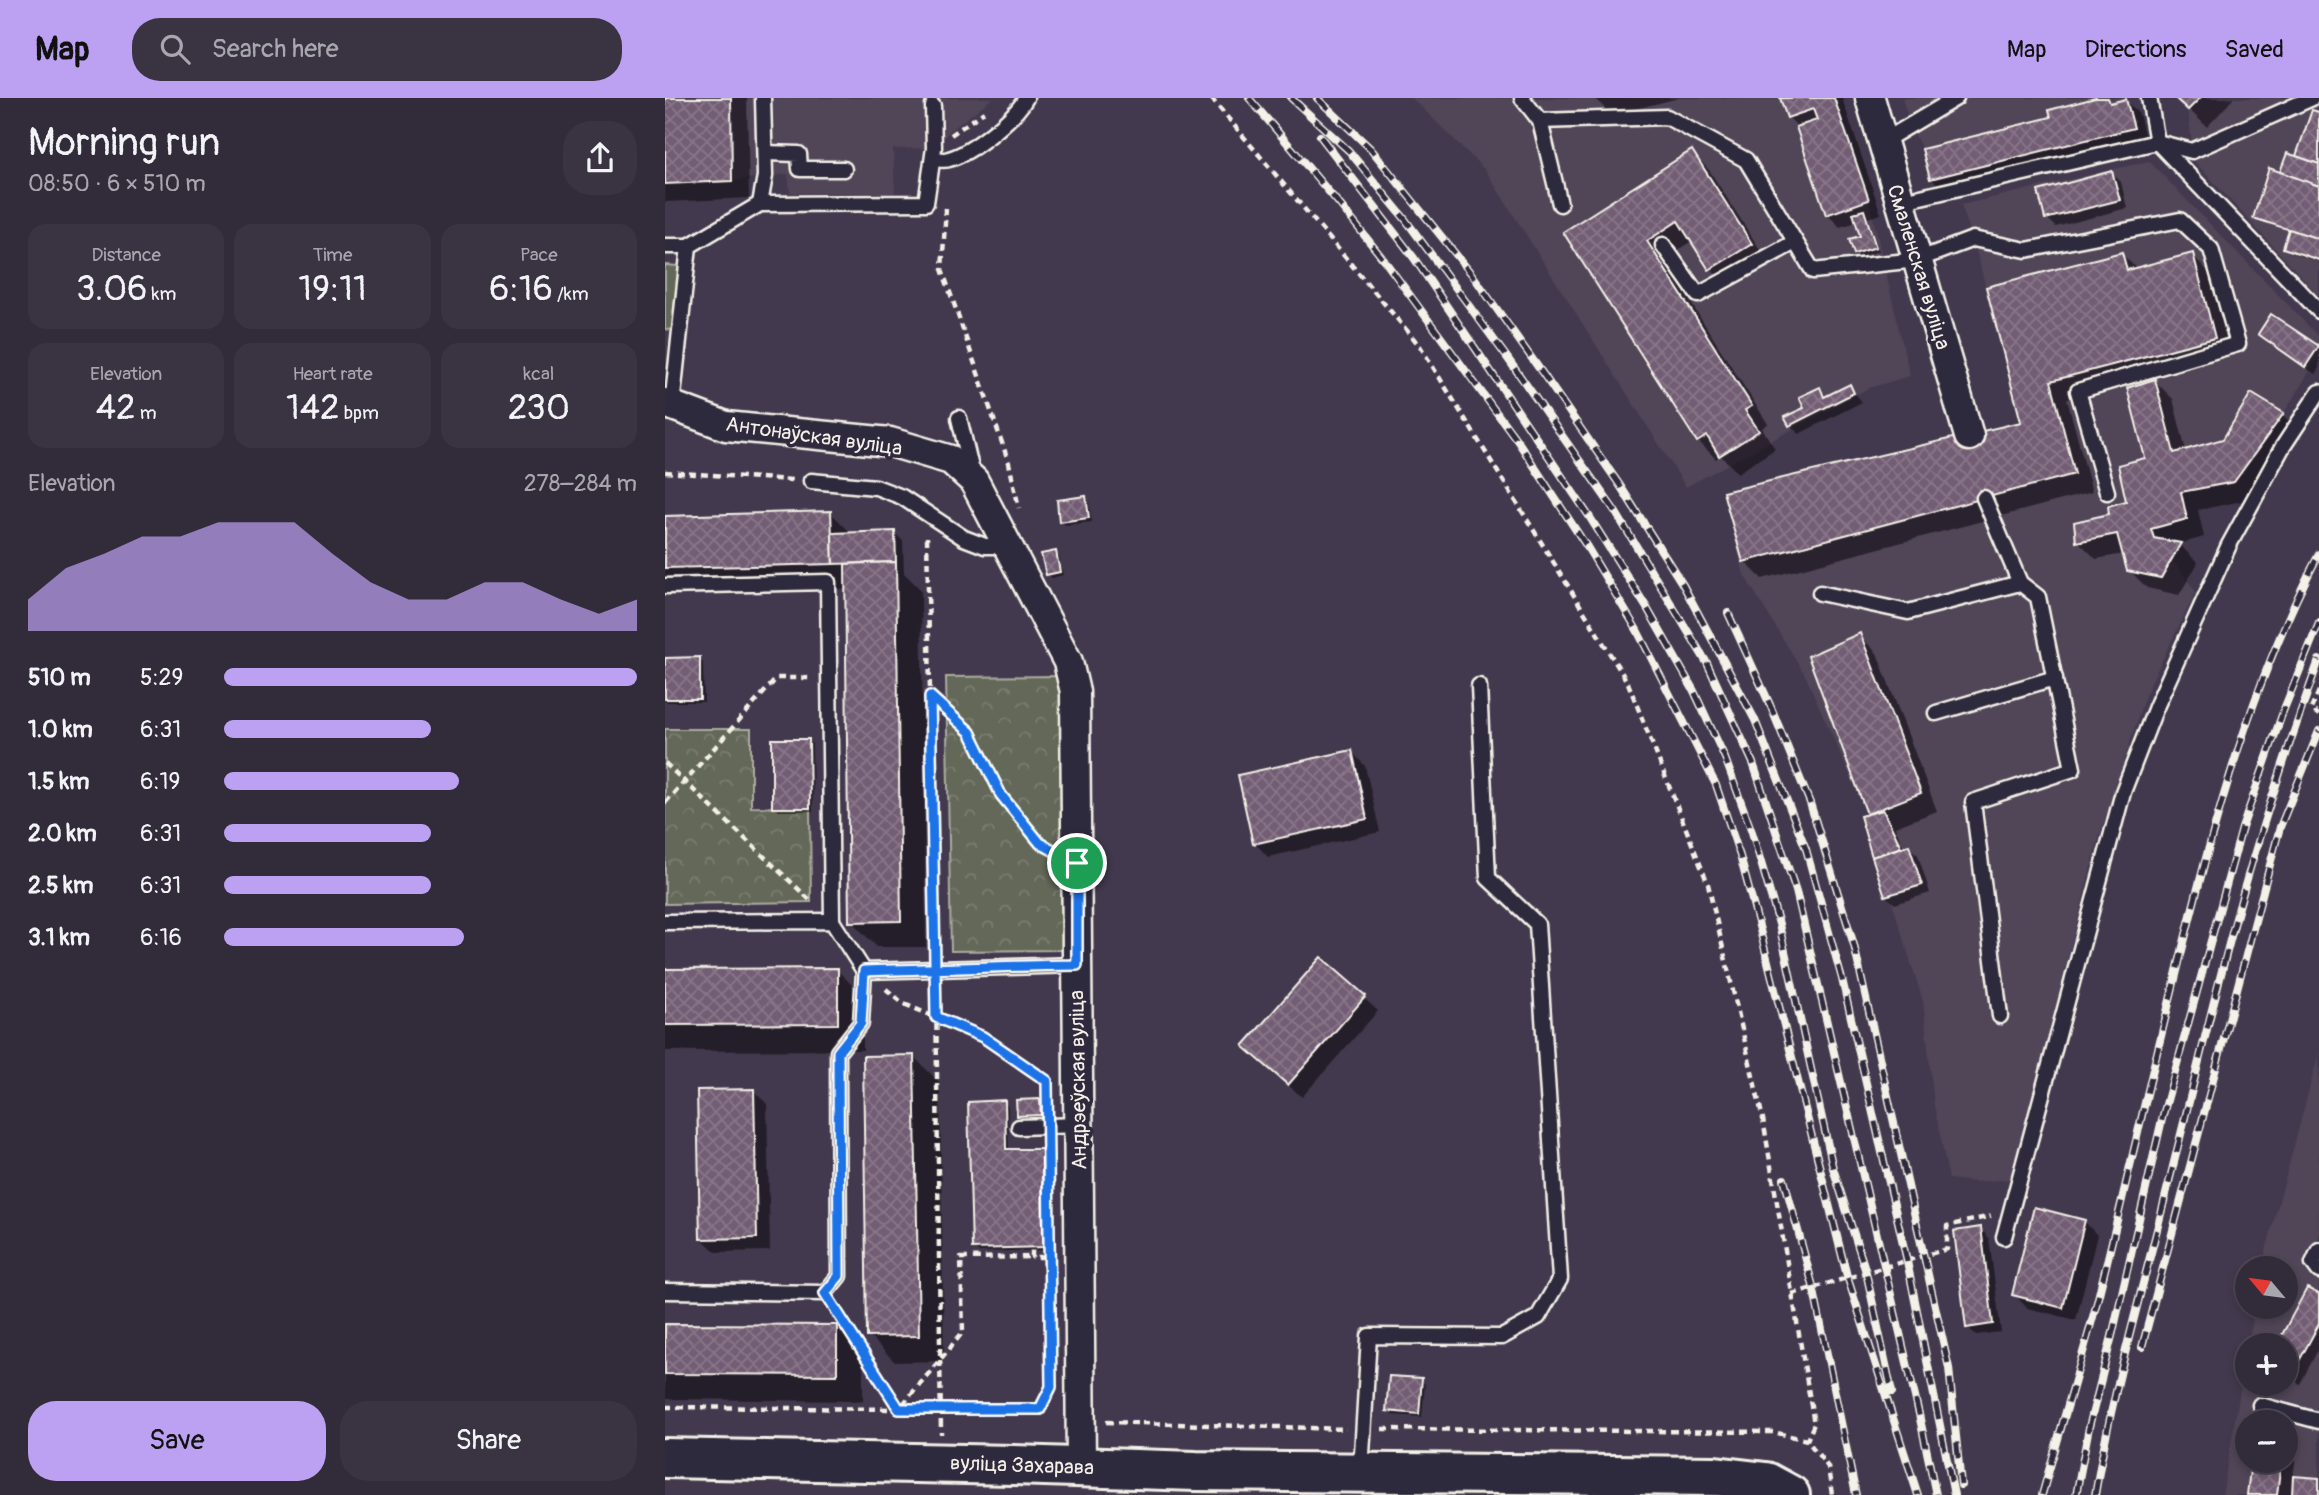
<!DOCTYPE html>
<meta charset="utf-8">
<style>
:root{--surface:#322b3a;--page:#3a3342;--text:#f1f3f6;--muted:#a8a7af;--line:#4d4754;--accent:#bca0f2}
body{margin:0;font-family:Pangolin,sans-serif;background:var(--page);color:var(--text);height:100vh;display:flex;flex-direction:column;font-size:26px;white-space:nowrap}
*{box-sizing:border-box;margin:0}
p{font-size:23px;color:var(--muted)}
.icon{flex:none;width:38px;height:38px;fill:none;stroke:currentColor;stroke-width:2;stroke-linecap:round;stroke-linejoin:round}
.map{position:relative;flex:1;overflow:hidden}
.drawer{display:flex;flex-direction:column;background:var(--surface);width:665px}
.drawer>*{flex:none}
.needle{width:46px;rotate:299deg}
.buttons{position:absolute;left:1570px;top:1158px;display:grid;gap:14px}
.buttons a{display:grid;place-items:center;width:63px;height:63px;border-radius:50%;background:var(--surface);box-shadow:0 4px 10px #0003,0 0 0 2px var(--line);font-size:35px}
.pin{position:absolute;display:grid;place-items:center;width:60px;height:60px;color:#fff;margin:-30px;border:4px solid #fff;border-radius:50%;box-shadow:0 2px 7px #0007}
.round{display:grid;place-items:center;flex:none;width:74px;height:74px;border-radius:28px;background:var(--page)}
.headline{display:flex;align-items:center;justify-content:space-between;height:119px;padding:0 28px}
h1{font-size:38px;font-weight:600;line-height:52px}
.stats{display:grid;grid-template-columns:repeat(3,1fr);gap:10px;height:119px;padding:7px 28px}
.stats div{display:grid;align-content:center;border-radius:18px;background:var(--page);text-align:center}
.stats b{font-size:35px;font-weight:600}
.stats small{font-size:19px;font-weight:400}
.stats p{font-size:19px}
.chart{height:196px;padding:14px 28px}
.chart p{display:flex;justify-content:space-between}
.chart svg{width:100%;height:126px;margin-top:7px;fill:var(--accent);opacity:.7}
.cta{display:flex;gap:14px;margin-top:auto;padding:14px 28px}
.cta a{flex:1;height:80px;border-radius:28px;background:var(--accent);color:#111;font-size:28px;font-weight:600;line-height:80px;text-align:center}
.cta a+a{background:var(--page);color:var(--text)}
ul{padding:0 28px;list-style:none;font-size:23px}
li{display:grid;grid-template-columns:112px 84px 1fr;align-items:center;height:52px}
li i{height:18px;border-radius:9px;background:var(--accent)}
header{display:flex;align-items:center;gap:42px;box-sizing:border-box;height:98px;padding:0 35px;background:var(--accent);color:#111}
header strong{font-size:33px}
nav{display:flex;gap:38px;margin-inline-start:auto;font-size:24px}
.search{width:490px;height:63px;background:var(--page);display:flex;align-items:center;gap:18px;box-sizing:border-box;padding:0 24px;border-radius:28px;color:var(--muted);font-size:26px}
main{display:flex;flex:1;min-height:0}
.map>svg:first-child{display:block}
.built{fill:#514459;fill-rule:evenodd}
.green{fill:#646759;stroke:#acaca0;stroke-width:2}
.forest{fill:url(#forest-crowns);stroke:#acaca0;stroke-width:2}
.shadow{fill:#0007}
.building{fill:url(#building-cross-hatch);stroke:#f4f1e8;stroke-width:2}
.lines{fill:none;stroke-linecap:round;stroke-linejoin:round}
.service-casing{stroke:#f4f1e8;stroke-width:19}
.minor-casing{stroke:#f4f1e8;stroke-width:33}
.secondary-casing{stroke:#f4f1e8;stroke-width:44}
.path{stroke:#f4f1e8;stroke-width:4.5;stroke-dasharray:7 5;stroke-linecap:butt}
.service{stroke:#2f2a3d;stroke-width:14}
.minor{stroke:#2f2a3d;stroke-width:28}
.secondary{stroke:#2f2a3d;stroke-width:38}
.rail-casing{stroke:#f4f1e8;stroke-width:8}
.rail{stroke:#2f2a3d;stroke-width:5;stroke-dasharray:16;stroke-linecap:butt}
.route-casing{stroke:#fff;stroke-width:14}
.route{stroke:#1a73e8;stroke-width:9}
.labels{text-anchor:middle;stroke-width:7;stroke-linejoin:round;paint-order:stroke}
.street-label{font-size:21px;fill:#f4f1e8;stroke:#2f2a3d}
</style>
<header>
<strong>Map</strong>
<div class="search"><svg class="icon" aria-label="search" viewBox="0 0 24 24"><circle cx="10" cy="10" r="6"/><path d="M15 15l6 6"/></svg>Search here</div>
<nav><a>Map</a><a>Directions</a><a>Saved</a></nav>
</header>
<main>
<section class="drawer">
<div class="headline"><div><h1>Morning run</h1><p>08:50 · 6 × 510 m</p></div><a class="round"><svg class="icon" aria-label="share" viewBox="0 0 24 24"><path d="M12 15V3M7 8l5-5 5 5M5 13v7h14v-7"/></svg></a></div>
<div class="stats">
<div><p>Distance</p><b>3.06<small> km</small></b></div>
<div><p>Time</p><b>19:11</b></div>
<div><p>Pace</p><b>6:16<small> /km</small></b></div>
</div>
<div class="stats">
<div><p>Elevation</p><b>42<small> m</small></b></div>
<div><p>Heart rate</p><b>142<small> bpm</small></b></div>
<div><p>kcal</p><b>230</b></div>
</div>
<div class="chart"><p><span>Elevation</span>278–284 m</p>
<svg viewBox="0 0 160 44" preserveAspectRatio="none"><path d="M0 44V33L10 22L20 17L30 11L40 11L50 6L60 6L70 6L80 17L90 27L100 33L110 33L120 27L130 27L140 33L150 38L160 33V44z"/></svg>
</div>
<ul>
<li><b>510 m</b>5:29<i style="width:100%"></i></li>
<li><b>1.0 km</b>6:31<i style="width:50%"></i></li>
<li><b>1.5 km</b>6:19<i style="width:57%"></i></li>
<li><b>2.0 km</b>6:31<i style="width:50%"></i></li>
<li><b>2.5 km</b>6:31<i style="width:50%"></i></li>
<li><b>3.1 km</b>6:16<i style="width:58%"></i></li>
</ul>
<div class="cta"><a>Save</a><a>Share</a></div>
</section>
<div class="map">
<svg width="1654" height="1397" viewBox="0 0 1654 1397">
<defs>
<pattern id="forest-crowns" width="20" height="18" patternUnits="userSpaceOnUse" patternTransform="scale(1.75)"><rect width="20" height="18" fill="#646759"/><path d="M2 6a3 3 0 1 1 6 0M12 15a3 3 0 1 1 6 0" fill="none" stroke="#7b7d71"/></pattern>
<pattern id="building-cross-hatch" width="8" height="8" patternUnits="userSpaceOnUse" patternTransform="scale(1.75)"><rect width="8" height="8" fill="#735d74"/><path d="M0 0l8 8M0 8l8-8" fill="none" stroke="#887588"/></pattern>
</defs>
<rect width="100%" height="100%" fill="#43394e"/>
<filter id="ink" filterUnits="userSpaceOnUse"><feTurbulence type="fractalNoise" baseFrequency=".0143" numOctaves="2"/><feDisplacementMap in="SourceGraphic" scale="14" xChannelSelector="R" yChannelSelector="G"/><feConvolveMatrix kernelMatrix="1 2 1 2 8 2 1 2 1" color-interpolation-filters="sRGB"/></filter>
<g filter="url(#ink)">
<g class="built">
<path d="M 0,0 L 328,0 L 286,32 L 269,50 L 228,51 L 230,95 L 125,95 L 123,76 L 67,83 L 0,86 Z"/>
<path d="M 747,0 L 1169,0 L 1204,102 L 1245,278 L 1204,290 L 1021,389 L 820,72 Z"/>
<path d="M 1237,0 L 1462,0 L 1469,30 L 1265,81 L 1257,51 L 1246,29 Z"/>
<path d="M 1510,0 L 1654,0 L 1654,198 L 1529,63 L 1523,13 Z"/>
<path d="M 1484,63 L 1654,239 L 1654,258 L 1619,315 L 1569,384 L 1516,394 L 1522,421 L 1486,431 L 1489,440 L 1516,445 L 1508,462 L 1531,494 L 1481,595 L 1432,746 L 1347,1081 L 1311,1084 L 1284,1081 L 1269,1007 L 1258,903 L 1225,798 L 1220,798 L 1195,718 L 1202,715 L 1140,577 L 1079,477 L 1058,394 L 1356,324 L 1308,141 L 1296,107 Z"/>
<path d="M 1654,954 L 1654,1397 L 1557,1397 L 1582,1253 L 1582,1286 L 1620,1286 L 1620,1248 L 1583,1248 L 1590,1209 L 1620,1209 L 1620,1171 L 1596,1171 ZM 1582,1325 L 1620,1325 L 1620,1363 L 1582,1363 Z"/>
</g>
<path class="green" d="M 0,167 L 13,168 L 16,173 L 9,230 L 4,232 L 0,231 Z"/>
<g class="forest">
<path d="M 397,578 L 398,852 L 286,853 L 281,579 Z"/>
<path d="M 0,631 L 86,631 L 86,709 L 145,710 L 146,804 L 0,806 Z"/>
</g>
<g class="shadow">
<path d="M 0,0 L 82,0 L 84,100 L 0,104 Z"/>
<path d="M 930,0 L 1014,0 L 946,17 Z"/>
<path d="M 1117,0 L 1177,0 L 1216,116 L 1203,120 L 1214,153 L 1194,159 L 1190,155 L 1197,139 L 1192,124 L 1175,129 L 1162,116 L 1133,29 L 1123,19 Z"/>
<path d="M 1437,0 L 1443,0 L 1449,6 L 1461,3 L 1474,16 L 1481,43 L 1280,94 L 1266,80 L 1388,20 Z"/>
<path d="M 1512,0 L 1569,0 L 1542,29 Z"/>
<path d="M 1649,14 L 1654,16 L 1654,164 L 1624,154 L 1620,150 L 1626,133 L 1593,123 L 1590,119 L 1616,76 L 1632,60 Z"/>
<path d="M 1027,54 L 1044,72 L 1103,164 L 1064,189 L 1046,171 L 1027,143 L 998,161 L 1103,326 L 1097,330 L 1110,351 L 1073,375 L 1056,358 L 1051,361 L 1033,343 L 900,135 Z"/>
<path d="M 1447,75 L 1456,84 L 1462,110 L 1391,129 L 1382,120 Z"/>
<path d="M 1457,156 L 1472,171 L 1527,157 L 1545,175 L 1567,258 L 1402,301 L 1427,394 L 1097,481 L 1079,463 L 1359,326 Z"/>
<path d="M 1607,219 L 1654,251 L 1654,270 L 1650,276 L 1604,245 L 1595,236 Z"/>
<path d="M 1490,283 L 1508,301 L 1521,353 L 1560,342 L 1587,298 L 1618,317 L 1635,335 L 1587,401 L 1533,412 L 1539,439 L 1514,446 L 1533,465 L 1514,497 L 1482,490 L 1464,472 L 1459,456 L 1431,461 L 1413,443 L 1463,405 L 1482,362 Z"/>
<path d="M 1184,288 L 1197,304 L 1134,336 L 1125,327 L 1141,310 L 1154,291 L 1162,299 Z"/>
<path d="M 421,400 L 424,404 L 427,424 L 400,427 L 396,423 Z"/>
<path d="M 165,414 L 187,436 L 229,434 L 238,443 L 239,475 L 256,492 L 261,849 L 212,849 L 186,823 L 182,491 L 0,496 L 0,420 Z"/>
<path d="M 391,455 L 394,458 L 398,477 L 387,480 L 383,476 Z"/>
<path d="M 1194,537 L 1212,555 L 1272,713 L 1230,729 L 1239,750 L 1244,749 L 1253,757 L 1265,795 L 1230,806 L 1221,798 L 1197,719 L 1206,717 L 1203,715 Z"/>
<path d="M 0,561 L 34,561 L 38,565 L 39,604 L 0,604 Z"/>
<path d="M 144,642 L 147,646 L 148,713 L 113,713 L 109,709 Z"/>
<path d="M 687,654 L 700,668 L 715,734 L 603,759 L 590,745 Z"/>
<path d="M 656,861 L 713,913 L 637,999 L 593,961 Z"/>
<path d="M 172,872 L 198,898 L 198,952 L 0,953 L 0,873 Z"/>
<path d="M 249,959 L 275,985 L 279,1263 L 230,1264 L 204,1238 Z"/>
<path d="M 89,993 L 102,1006 L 105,1153 L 51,1154 L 37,1141 Z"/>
<path d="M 375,1003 L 379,1007 L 379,1020 L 357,1021 L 353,1017 Z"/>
<path d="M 339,1004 L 343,1008 L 344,1053 L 376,1052 L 380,1056 L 382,1152 L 313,1154 L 309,1150 Z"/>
<path d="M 1419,1123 L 1432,1137 L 1411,1222 L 1362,1210 L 1349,1196 Z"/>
<path d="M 1316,1131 L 1324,1140 L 1336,1234 L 1311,1237 L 1302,1229 Z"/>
<path d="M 1654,1198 L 1654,1250 L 1635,1286 L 1620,1278 L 1620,1248 Z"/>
<path d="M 0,1228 L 172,1229 L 198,1255 L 198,1303 L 0,1301 Z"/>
<path d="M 756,1282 L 760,1286 L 757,1319 L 727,1317 L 723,1313 Z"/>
<path d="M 1620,1331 L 1633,1343 L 1628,1380 L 1654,1382 L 1654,1397 L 1584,1397 L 1588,1363 L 1620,1363 Z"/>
</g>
<g class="building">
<path d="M 0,0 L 66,0 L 67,83 L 0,86 Z"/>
<path d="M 1115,0 L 1169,0 L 1204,102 L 1161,117 L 1131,29 L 1152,22 L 1148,11 L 1122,20 Z"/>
<path d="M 1430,0 L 1443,0 L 1445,5 L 1461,1 L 1469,30 L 1265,81 L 1257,51 L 1386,19 L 1384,12 Z"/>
<path d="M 1510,0 L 1535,0 L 1523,12 Z"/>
<path d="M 1647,12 L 1654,14 L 1654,66 L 1631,58 Z"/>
<path d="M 1027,52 L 1087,146 L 1044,172 L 1013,123 L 982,143 L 1087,308 L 1080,312 L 1094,333 L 1054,358 L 1042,338 L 1032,344 L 898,134 Z"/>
<path d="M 1622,55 L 1654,66 L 1654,88 L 1615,74 Z"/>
<path d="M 1604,70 L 1654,88 L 1654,141 L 1588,120 Z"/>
<path d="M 1447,73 L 1455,102 L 1380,121 L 1373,93 Z"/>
<path d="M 1199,112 L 1211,149 L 1189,156 L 1184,141 L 1195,138 L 1188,115 Z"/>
<path d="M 1624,131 L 1654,141 L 1654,162 L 1618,150 Z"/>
<path d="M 1457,154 L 1462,172 L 1528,155 L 1550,240 L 1386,283 L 1410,376 L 1078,464 L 1058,394 L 1356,324 L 1321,189 Z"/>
<path d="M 1606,216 L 1654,248 L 1640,269 L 1593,236 Z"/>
<path d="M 1490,281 L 1509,355 L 1558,341 L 1586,295 L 1619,315 L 1569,384 L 1516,394 L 1522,421 L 1486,431 L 1489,440 L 1516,445 L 1496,480 L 1462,473 L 1452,436 L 1411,444 L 1409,424 L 1444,416 L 1443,408 L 1461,403 L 1453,367 L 1480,360 L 1462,290 Z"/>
<path d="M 1185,286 L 1189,295 L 1124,328 L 1119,319 L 1139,310 L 1134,299 L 1155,289 L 1159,299 Z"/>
<path d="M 421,398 L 424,420 L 394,424 L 392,402 Z"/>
<path d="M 166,413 L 168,466 L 0,470 L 0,418 Z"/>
<path d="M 230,433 L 231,464 L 168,466 L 167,435 Z"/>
<path d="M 391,453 L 395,474 L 381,477 L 376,456 Z"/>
<path d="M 231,464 L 236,823 L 184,824 L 180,466 Z"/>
<path d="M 1195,535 L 1256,695 L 1202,716 L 1143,558 Z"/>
<path d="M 35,559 L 35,601 L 0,601 L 0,560 Z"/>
<path d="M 107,641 L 144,641 L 145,710 L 107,710 Z"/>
<path d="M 687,652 L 702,721 L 588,746 L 573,677 Z"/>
<path d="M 1218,712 L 1236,749 L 1207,759 L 1195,718 Z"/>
<path d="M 1244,747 L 1257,787 L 1220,798 L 1207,759 Z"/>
<path d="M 656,859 L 701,898 L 623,987 L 578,948 Z"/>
<path d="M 173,870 L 173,926 L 0,927 L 0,871 Z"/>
<path d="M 249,957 L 254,1238 L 202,1239 L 198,958 Z"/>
<path d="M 89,991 L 92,1140 L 35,1141 L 32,992 Z"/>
<path d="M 375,1001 L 376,1017 L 352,1018 L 351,1002 Z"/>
<path d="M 340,1002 L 341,1051 L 377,1051 L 379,1149 L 307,1151 L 303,1004 Z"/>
<path d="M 1369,1109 L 1420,1122 L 1398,1210 L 1347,1197 Z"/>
<path d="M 1316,1129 L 1328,1226 L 1301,1230 L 1289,1133 Z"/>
<path d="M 1642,1190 L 1654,1196 L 1654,1226 L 1626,1278 L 1620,1275 L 1620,1248 L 1611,1248 Z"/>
<path d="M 0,1226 L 172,1227 L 172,1277 L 0,1276 Z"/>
<path d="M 724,1278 L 757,1280 L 754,1316 L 721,1313 Z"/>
<path d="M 1586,1363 L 1616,1363 L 1612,1397 L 1582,1397 Z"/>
<path d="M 1628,1378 L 1654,1380 L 1654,1397 L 1627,1397 Z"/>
</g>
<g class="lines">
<g class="service-casing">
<g id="service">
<path d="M 857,0 L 875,23 L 1002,19 L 1081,62 L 1148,173 L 1252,162 L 1308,141 L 1361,152 L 1515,122 L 1546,151 L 1573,246 L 1413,293 L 1442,394"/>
<path d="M 1484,0 L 1492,44 L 1654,213"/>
<path d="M 875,23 L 895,106"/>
<path d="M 1217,44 L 1291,0"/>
<path d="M 100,55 L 134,56 L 135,71 L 179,71"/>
<path d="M 268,61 C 273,61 280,63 284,61 C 307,55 350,20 361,0"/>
<path d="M 1234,104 L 1492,44 L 1527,53 L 1647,0"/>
<path d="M 95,106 L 100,78 L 98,0"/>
<path d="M 998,147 L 1033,197 L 1130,144"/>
<path d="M 0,148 L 24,148"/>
<path d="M 7,308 L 24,148 L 95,106 L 261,105 L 269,50 L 268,8"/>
<path d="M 294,320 L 308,378"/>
<path d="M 146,383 L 211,389 L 237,399 L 299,440 L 320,448 L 344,448"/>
<path d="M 1319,400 L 1355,485 L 1373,499 L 1408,671 L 1308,704 L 1335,918"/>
<path d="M 0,488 L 163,484 L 167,823"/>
<path d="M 1155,495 L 1243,514 L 1355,485"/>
<path d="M 1271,615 L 1390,580"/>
<path d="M 0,824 L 167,823 L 199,873 L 412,867"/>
<path d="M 354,1029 L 414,1027"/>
<path d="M 1339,1139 L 1458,694 L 1491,609 L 1564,447 L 1617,350 L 1654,294"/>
<path d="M 1654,1152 L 1648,1165 L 1654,1173"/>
<path d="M 0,1193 L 160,1195 L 174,1178 L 173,954 L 196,925 L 199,873"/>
<path d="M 1595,1307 L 1654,1323"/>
<path d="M 696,1373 L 704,1238 L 837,1239 L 873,1219 L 895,1181 L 872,826 L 823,780 L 814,588"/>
</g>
</g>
<g class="minor-casing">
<g id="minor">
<path d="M 1205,0 L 1304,338"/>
<path d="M 0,305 L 61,328 L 225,344 L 286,362 L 309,383 L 403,564 L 410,594 L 416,1369"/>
</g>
</g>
<g class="secondary-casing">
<path id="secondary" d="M 0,1360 L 349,1367 L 531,1373 L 1050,1378 L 1101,1384 L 1125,1397"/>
</g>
<g class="path">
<path d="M 546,0 L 755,248 L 963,585 L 1043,786 L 1098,1021 L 1149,1326 L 1142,1342"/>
<path d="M 286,37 L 319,14"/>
<path d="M 281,110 L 277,171 L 344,365 L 354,410"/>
<path d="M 0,374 L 128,382"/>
<path d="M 262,439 L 270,853"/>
<path d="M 1654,593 L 1646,611 L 1654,617"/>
<path d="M 266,599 L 305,634 L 336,697 L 375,745 L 386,751"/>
<path d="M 0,665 L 147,804"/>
<path d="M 0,705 L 112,580 L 146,580"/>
<path d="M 271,890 L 276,1336"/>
<path d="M 221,891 L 239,906 L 318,939 L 382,983 L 383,1012"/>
<path d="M 383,1045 L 383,1159"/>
<path d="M 1127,1196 L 1282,1151 L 1282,1128 L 1326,1118"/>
<path d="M 169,1209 L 234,1311 L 375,1311 L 386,1289 L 383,1159 L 367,1159 L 367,1149"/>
<path d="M 0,1309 L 234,1311 L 298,1234 L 296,1160 L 367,1159"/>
<path d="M 441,1324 L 681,1331"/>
<path d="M 717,1331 L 1108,1334 L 1142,1342 L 1163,1369 L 1167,1397"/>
</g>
<use href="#service" class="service"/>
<use href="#minor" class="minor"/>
<use href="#secondary" class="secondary"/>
<g class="rail-casing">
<g id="rail">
<path d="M 584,0 L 676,108 L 719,162 L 854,345 L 922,449 L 972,532 L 1051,687 L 1075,758 L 1095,832 L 1182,1178 L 1253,1397"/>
<path d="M 626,0 L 684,53 L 740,121 L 841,258 L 950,413 L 1042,565 L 1088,665 L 1131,793 L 1254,1316 L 1271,1397"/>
<path d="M 652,0 L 706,51 L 809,179 L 878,276 L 954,386 L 1018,487 L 1090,622 L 1141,751 L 1177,881 L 1242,1163 L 1289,1397"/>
<path d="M 655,38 L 749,160 L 924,418 L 982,510 L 1029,593 L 1060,660 L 1087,734 L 1114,826 L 1168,1070 L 1201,1174 L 1227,1294"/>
<path d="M 1063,515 L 1106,609 L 1145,705 L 1189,847 L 1284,1270 L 1296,1387"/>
<path d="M 1119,1081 L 1148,1188 L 1191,1397"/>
<path d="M 1477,1249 L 1615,729 L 1654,633"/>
<path d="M 1377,1397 C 1395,1332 1415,1268 1432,1204 C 1452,1125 1470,1046 1489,967 C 1532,793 1570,616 1654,456"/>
<path d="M 1411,1397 L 1424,1329 L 1448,1234 L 1498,1017 L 1577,730 L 1619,611 L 1654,525"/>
<path d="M 1430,1397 C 1447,1294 1477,1193 1502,1092 C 1529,986 1553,879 1584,774 C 1605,702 1629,632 1654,562"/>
</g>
</g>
<use href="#rail" class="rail"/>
</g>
</g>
<g class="lines" filter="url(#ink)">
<g class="route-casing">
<path id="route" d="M 412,765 L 412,867 C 341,868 270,871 199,873 L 196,925 L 173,954 L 174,1178 L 160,1195 L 234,1311 L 375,1311 L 386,1289 L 382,983 L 318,939 L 271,919 C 269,812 267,705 265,598 L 305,634 L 336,697 L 375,745 L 412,765"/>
</g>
<use href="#route" class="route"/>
</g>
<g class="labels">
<g class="street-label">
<text transform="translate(1254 169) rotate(73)" y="7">Смаленская вуліца</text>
<text transform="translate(149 338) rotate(8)" y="7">Антонаўская вуліца</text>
<text transform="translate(413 982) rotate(-91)" y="7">Андрэеўская вуліца</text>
<text transform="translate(357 1367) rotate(2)" y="7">вуліца Захарава</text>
</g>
</g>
</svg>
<div class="buttons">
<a><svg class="needle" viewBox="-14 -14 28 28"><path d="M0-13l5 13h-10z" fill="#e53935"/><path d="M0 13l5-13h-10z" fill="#a8a7af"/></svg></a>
<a>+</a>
<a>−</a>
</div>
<div class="pin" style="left:412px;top:765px;background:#1e9e55"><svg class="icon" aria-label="arrive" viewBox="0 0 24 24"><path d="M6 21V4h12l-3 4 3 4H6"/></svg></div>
</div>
</main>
